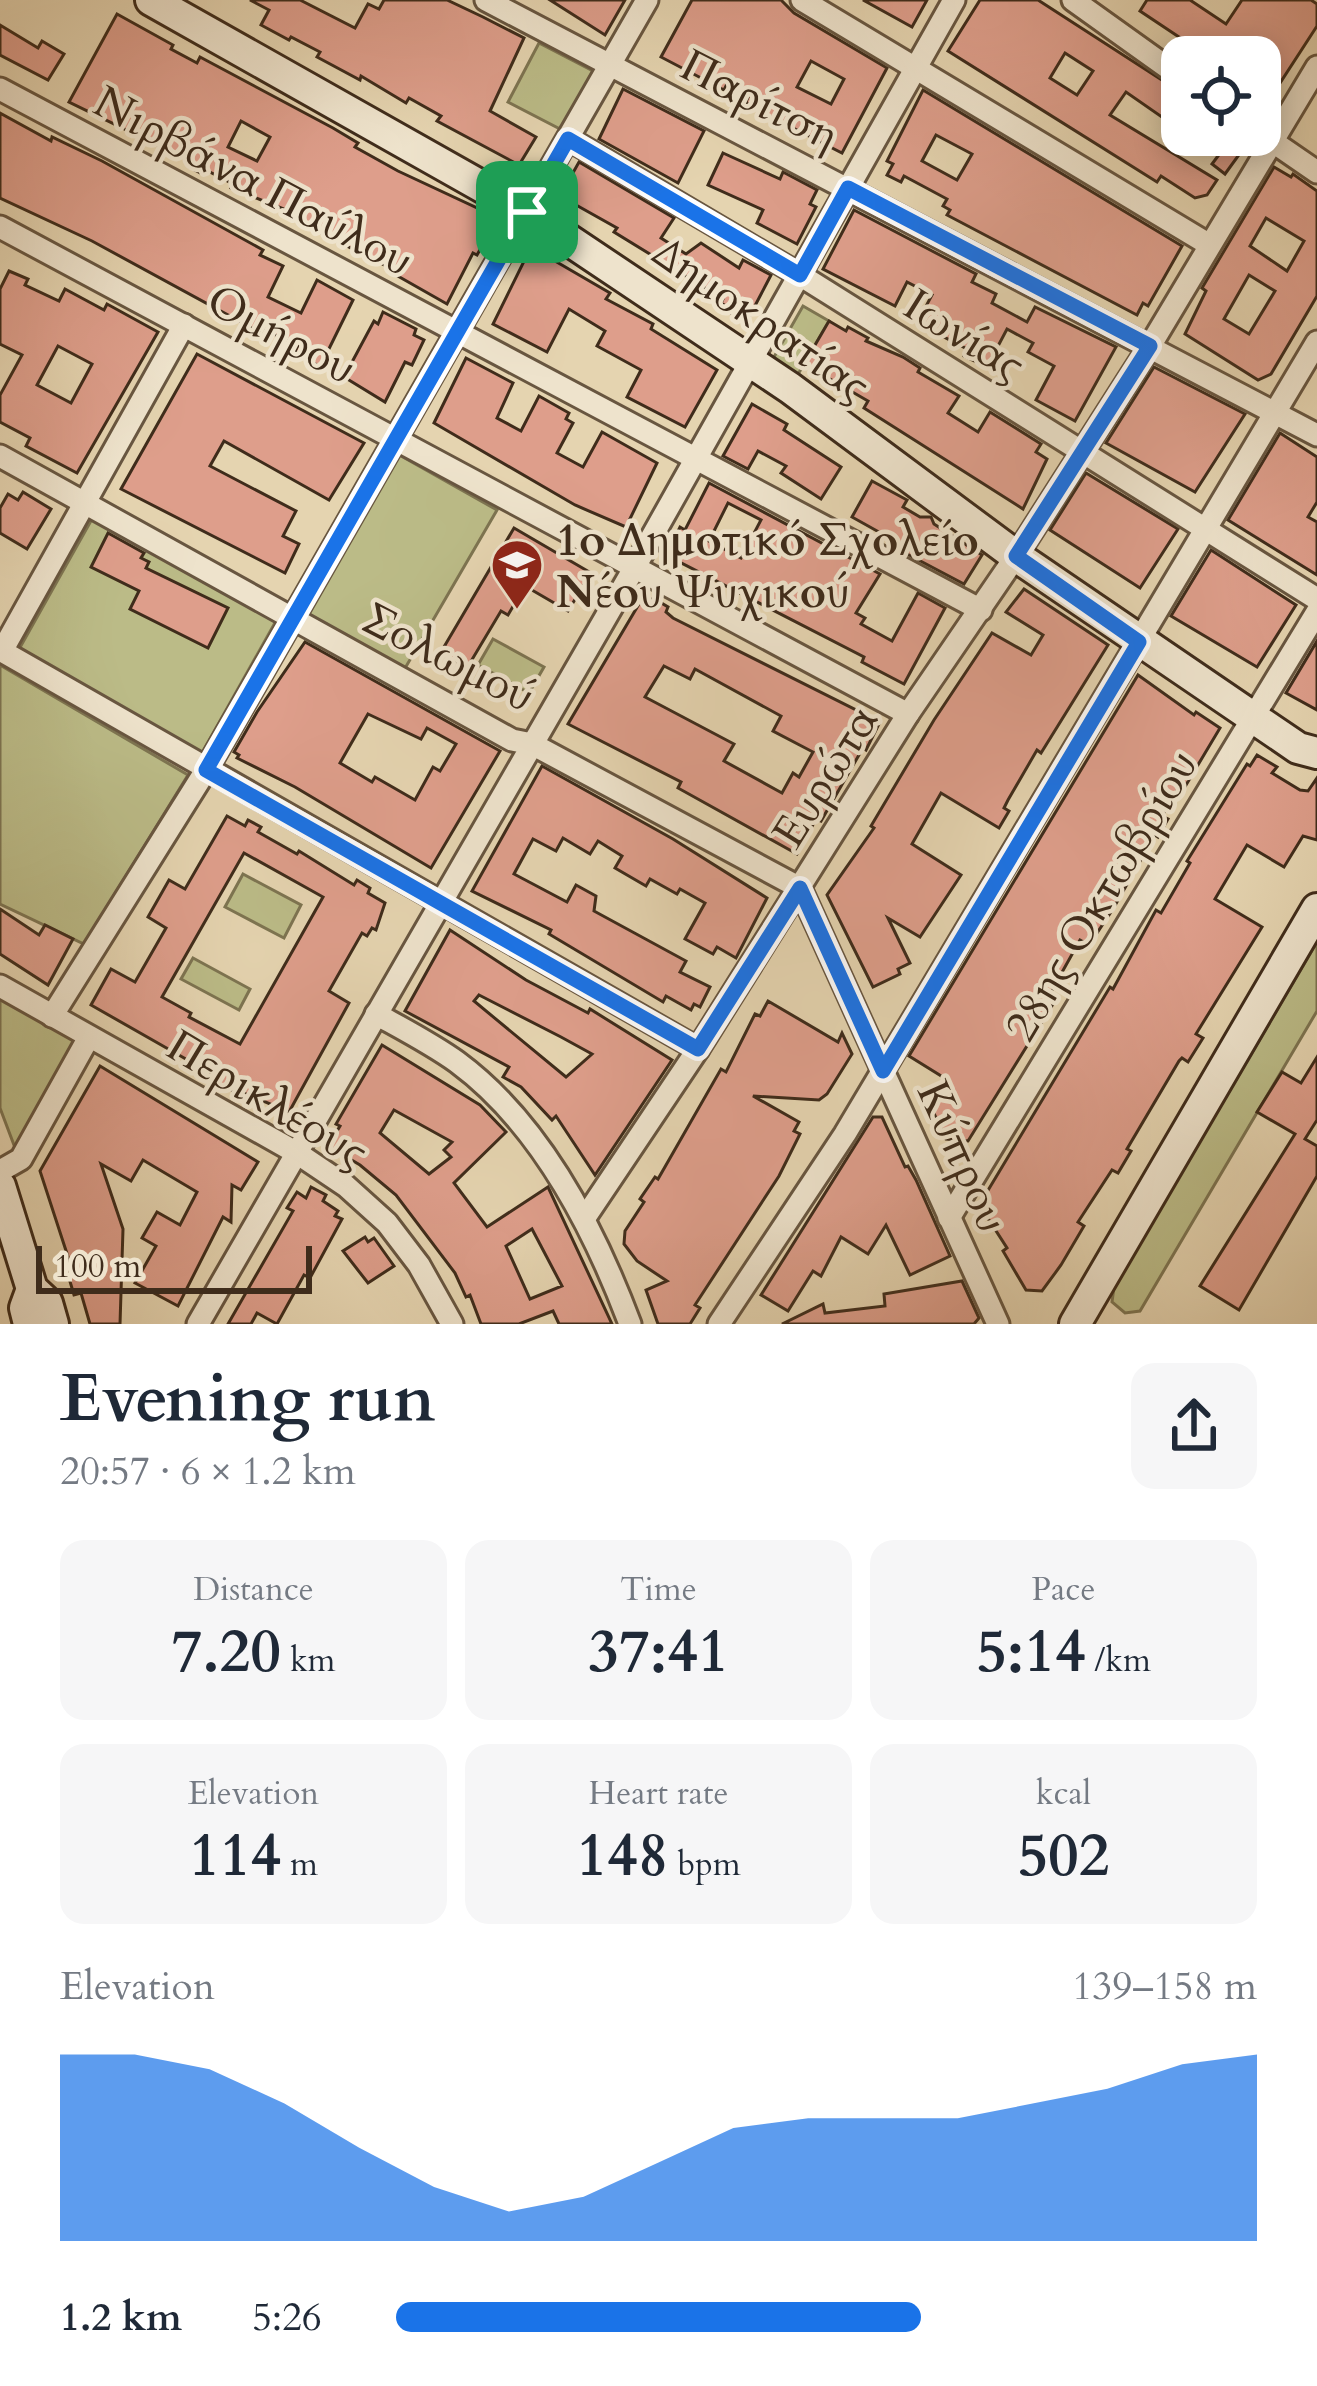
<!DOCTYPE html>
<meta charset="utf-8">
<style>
:root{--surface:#fff;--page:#f6f6f7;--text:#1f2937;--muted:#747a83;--accent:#1a73e8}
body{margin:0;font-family:Cardo,serif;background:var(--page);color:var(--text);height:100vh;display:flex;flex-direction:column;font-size:45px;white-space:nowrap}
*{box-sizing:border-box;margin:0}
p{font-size:39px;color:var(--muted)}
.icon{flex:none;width:66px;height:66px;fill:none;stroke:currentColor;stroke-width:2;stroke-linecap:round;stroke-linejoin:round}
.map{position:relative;height:1324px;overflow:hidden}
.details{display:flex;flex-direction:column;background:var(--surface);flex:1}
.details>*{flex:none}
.fabs{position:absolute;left:1161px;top:36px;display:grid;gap:24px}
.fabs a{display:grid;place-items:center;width:120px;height:120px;border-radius:24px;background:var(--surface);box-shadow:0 6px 30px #0003;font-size:60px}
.scale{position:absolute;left:36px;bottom:30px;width:276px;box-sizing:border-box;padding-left:12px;border:6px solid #3f2c1b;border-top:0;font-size:33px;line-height:42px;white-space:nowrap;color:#3f2c1b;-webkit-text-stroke:9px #eee3cc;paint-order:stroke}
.pin{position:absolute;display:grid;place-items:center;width:102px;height:102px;color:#fff;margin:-51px;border-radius:24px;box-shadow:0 6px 18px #0006}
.round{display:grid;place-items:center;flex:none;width:126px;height:126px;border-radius:24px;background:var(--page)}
.overview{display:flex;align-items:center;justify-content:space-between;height:204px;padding:0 60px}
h1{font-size:66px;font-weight:700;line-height:90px}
.stats{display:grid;grid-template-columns:repeat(3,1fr);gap:18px;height:204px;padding:12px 60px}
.stats div{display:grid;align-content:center;border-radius:24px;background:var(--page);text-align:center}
.stats b{font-size:60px;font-weight:700}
.stats small{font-size:33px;font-weight:400}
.stats p{font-size:33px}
.chart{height:336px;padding:24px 60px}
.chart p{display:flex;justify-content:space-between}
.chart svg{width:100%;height:216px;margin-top:12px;fill:var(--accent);opacity:.7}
ul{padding:0 60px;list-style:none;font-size:39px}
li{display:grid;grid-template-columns:192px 144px 1fr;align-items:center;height:90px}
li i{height:30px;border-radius:15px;background:var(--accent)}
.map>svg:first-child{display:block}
.green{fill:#bbbb87;stroke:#7d7451;stroke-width:3}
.building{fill:#de9e8b;stroke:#3f2c1b;stroke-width:3;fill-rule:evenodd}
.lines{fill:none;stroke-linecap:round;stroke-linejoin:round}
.street-casing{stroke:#685640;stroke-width:27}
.secondary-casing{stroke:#3f2c1b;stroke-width:36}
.street{stroke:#eee3cc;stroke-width:21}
.secondary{stroke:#eee3cc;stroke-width:30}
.route-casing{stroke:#fff;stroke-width:24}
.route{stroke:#1a73e8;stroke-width:15}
.labels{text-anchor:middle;stroke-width:9;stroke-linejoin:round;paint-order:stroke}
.street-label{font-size:45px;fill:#3f2c1b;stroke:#eee3cc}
.poi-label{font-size:45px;font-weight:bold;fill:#3f2c1b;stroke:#eee3cc;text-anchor:start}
</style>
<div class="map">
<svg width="1317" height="1324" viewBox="0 0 1317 1324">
<rect width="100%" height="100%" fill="#e5d4b0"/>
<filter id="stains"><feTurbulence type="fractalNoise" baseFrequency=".00167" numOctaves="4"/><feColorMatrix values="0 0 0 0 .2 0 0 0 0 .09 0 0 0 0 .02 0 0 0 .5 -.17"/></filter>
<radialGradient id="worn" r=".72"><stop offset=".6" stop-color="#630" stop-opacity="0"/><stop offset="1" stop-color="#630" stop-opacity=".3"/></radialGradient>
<g class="green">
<path d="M 539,43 L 593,71 L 562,130 L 508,102 Z"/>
<path d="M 803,306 L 829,321 L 790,388 L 766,371 Z"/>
<path d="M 394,452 L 497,510 L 404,670 L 302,611 Z"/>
<path d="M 92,519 L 276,621 L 202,753 L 18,651 Z"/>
<path d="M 493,639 L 544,667 L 529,693 L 478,665 Z"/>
<path d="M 0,665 L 188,775 L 84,944 L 0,904 Z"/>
<path d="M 243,874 L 301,905 L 284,938 L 225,907 Z"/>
<path d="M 1317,942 L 1317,1011 L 1140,1311 L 1125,1313 L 1112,1302 L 1114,1287 Z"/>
<path d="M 193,958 L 250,989 L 239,1010 L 181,979 Z"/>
<path d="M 0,993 L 82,1041 L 17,1153 L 0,1108 Z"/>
</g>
<g class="building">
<path d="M 250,0 L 300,0 L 355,28 L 368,4 L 379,9 L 384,0 L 447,0 L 483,17 L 524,38 L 490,111 L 536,137 L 519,165 L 437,121 L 441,116 L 409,98 L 406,103 L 361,76 L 360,80 L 317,57 L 320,52 L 291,37 L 289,40 L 261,25 L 269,10 Z"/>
<path d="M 550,0 L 625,0 L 605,35 Z"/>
<path d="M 692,0 L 781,0 L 794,13 L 887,68 L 842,153 L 750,106 L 746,102 L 750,93 L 728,82 L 724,90 L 661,57 ZM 811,61 L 844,79 L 831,104 L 797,87 Z"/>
<path d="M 863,0 L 927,0 L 912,27 Z"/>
<path d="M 980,0 L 1038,0 L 1182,93 L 1182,131 L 1126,92 L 1110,115 L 1217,180 L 1207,195 L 1195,198 L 1161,176 L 1157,182 L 948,51 ZM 1065,53 L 1093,71 L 1077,95 L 1050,78 Z"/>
<path d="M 1147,0 L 1190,0 L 1226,24 L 1242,0 L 1311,0 L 1317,4 L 1317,26 L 1260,114 L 1260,57 L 1209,57 L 1140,11 Z"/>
<path d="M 117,14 L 173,45 L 171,49 L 197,63 L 200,57 L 333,128 L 358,143 L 355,147 L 398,171 L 492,215 L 489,220 L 495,223 L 477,255 L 473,253 L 447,304 L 396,275 L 398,272 L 282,213 L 284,209 L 231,188 L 233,184 L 204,169 L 202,174 L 189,167 L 192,162 L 69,102 ZM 241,121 L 270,137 L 257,161 L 228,147 Z"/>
<path d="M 0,25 L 38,48 L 42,41 L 64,54 L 48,80 L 0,55 Z"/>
<path d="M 623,89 L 704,131 L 678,183 L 599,139 Z"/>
<path d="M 923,90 L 1182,246 L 1148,306 L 1143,303 L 1137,315 L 947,215 L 950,210 L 943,206 L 947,199 L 904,176 L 901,182 L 887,175 L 893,164 L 887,161 ZM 936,135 L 972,154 L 957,180 L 922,161 Z"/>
<path d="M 0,113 L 51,141 L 52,137 L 102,161 L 263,250 L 260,255 L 283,266 L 268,297 L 301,313 L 317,280 L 353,300 L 320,367 L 295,351 L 298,346 L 263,329 L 261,333 L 92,241 L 0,198 Z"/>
<path d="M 1188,135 L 1248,135 L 1249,141 L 1225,174 L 1212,164 L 1218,156 Z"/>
<path d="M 723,153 L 780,179 L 783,172 L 817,190 L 810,204 L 816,207 L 797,244 L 757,223 L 763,210 L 708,185 Z"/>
<path d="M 579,162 L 674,218 L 661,238 L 686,254 L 701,243 L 739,268 L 743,260 L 771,275 L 747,321 L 726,311 L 728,307 L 721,303 L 723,299 L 614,232 L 617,228 L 560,196 Z"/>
<path d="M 1274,167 L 1291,177 L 1293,174 L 1317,191 L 1317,296 L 1271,374 L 1258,380 L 1185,334 L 1206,291 L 1202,288 ZM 1266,218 L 1304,241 L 1287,271 L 1250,246 ZM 1249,275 L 1275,291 L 1249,334 L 1224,319 Z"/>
<path d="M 854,210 L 976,274 L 972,282 L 996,294 L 992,303 L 1027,322 L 1035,307 L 1116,347 L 1075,421 L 1036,400 L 1054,366 L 1028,352 L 1033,343 L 1007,329 L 987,367 L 964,356 L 967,349 L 917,323 L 932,295 L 907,282 L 895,306 L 823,269 Z"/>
<path d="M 534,241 L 558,256 L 555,261 L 610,293 L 606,299 L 653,324 L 651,329 L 717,370 L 685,427 L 627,397 L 641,370 L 597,346 L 605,331 L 569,309 L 547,352 L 493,324 Z"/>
<path d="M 9,271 L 28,279 L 25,285 L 59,301 L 65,289 L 104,310 L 107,304 L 158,332 L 77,473 L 26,446 L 30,438 L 0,422 L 0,395 L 22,355 L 0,344 L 0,289 ZM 58,346 L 92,364 L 71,403 L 37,385 Z"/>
<path d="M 383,312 L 416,329 L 414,335 L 424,340 L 412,365 L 405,362 L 385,402 L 344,377 L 374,321 L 378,324 Z"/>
<path d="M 829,321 L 846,331 L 848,327 L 868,338 L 866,341 L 903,357 L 920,368 L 918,372 L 959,396 L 948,413 L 978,432 L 990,412 L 1041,444 L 1036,452 L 1047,459 L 1023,509 L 864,408 L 868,401 L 804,364 Z"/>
<path d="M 197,354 L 364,443 L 329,500 L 224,441 L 210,466 L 296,511 L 283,536 L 299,544 L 285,573 L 121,489 Z"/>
<path d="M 466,358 L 513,383 L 497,418 L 521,431 L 539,396 L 569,413 L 566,419 L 573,423 L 557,453 L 583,467 L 602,432 L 657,463 L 626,527 L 575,505 L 434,423 Z"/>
<path d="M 1154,367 L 1245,414 L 1195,492 L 1106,443 Z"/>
<path d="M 752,404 L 787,424 L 784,430 L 841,467 L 821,499 L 781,473 L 786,466 L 758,451 L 748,469 L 723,456 Z"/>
<path d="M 1280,433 L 1317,457 L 1317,502 L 1308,517 L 1317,522 L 1317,575 L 1228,520 Z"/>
<path d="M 1086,473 L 1178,529 L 1140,588 L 1050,530 Z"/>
<path d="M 872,481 L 907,500 L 903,507 L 920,517 L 931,517 L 934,524 L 982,555 L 964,584 L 892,546 L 895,541 L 852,517 Z"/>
<path d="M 709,483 L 880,574 L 856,613 L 865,618 L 861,624 L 892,641 L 918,593 L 945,608 L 904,684 L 862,662 L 864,657 L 666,555 L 680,527 L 685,530 ZM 728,503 L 761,520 L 741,558 L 709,541 Z"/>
<path d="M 23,492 L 51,509 L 27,549 L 0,533 L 0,508 L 8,494 L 18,500 Z"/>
<path d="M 514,528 L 591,573 L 568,611 L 525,586 L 508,615 L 501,611 L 467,668 L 441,652 Z"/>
<path d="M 108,533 L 144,553 L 141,558 L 149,562 L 146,568 L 228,608 L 208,648 L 130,609 L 139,591 L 91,567 Z"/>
<path d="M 1211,550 L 1296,605 L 1257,667 L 1171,616 Z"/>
<path d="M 1024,589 L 1108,645 L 1041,753 L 1037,750 L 1008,800 L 1004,808 L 1009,811 L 999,828 L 941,793 L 912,844 L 961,875 L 920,937 L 888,918 L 910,963 L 898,969 L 900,974 L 873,987 L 827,895 L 874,828 L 871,826 L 934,720 L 992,633 L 1031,655 L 1043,635 L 1006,612 Z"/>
<path d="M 653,598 L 668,607 L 666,612 L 673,618 L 880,722 L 866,750 L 863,748 L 821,821 L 816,819 L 797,854 L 678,788 L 681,782 L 568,724 L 642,599 L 650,603 ZM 664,666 L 690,679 L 695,669 L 781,716 L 773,731 L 813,752 L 799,777 L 793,773 L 782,793 L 724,761 L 734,744 L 645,697 Z"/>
<path d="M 1317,641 L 1317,710 L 1286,693 Z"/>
<path d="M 305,642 L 500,751 L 431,868 L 295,787 L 237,758 L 239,755 L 234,752 L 257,712 ZM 368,714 L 421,739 L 427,728 L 456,744 L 440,771 L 433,767 L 415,800 L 375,777 L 372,782 L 340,763 Z"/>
<path d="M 1138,675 L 1194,715 L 1196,712 L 1220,728 L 1183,790 L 1179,787 L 1162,816 L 1168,819 L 1158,837 L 1155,835 L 1113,909 L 1089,945 L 1080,940 L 1051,992 L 1058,996 L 968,1141 L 946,1139 L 929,1103 L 946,1079 L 909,1056 Z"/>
<path d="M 1257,755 L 1277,767 L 1272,773 L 1300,790 L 1308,791 L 1317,778 L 1317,840 L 1303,836 L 1284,867 L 1247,845 L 1215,899 L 1262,927 L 1196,1034 L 1203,1038 L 1188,1062 L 1182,1058 L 1179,1061 L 1127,1149 L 1131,1151 L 1118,1173 L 1112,1170 L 1078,1222 L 1084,1226 L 1061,1265 L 1042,1291 L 1026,1290 L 1003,1251 L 1007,1248 L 982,1209 L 989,1200 L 984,1197 L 1110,987 L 1113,989 L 1156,910 L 1161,913 L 1190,863 L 1187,861 L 1247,764 L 1250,766 Z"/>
<path d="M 542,766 L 673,839 L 767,898 L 736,958 L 717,947 L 713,954 L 685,939 L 705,903 L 680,889 L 677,894 L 650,879 L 646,886 L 615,868 L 622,856 L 598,841 L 590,854 L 563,838 L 556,851 L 533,839 L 514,874 L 567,902 L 576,885 L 596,896 L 594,911 L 686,961 L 680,972 L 710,987 L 700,1007 L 694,1004 L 691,1010 L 666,996 L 663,1002 L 549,934 L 551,930 L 472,891 Z"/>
<path d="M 227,816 L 245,826 L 248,820 L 261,827 L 258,832 L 297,854 L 299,851 L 354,885 L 357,880 L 370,888 L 368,893 L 385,903 L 376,930 L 372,928 L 367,936 L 362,933 L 329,991 L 349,1003 L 289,1112 L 244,1093 L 242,1096 L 219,1083 L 221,1079 L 91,1005 L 111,969 L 135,982 L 166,928 L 148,917 L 169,880 L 185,889 ZM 244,853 L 323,897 L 240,1044 L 189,1017 L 191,1013 L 162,997 Z"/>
<path d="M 0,909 L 39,935 L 45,925 L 73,939 L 48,985 L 0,954 Z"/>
<path d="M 450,930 L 526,980 L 588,1013 L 590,1009 L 672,1060 L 595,1175 L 556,1116 L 552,1120 L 521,1087 L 503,1077 L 509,1067 L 405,1011 ZM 479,995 L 561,1037 L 592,1054 L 566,1077 L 474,1001 Z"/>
<path d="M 768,1001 L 838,1042 L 842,1033 L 852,1054 L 827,1094 L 819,1100 L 753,1096 L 799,1122 L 794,1131 L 800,1134 L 779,1176 L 695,1305 L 700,1308 L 690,1324 L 658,1324 L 646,1290 L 667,1281 L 637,1261 L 624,1244 L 625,1231 L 644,1202 L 640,1199 L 655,1177 L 658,1179 L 721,1069 L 726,1072 L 755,1014 L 760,1016 Z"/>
<path d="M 382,1045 L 480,1105 L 506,1132 L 454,1183 L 487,1227 L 548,1187 L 612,1324 L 559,1324 L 553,1311 L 519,1324 L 481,1324 L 470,1295 L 466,1297 L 455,1273 L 396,1195 L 360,1165 L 328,1146 L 340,1126 L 336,1124 ZM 394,1110 L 452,1142 L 444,1150 L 451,1157 L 429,1174 L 380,1133 ZM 532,1229 L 562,1286 L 530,1299 L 506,1246 Z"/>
<path d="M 1317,1057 L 1317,1120 L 1305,1139 L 1317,1146 L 1317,1176 L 1239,1310 L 1200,1286 L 1295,1134 L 1257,1112 L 1282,1072 L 1301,1083 Z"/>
<path d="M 100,1066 L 258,1162 L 241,1190 L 232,1185 L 231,1222 L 223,1217 L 178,1306 L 135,1283 L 156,1246 L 142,1238 L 157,1212 L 180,1225 L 197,1192 L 143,1160 L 131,1181 L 101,1164 L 123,1229 L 120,1324 L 90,1324 L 81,1293 L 74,1295 L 66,1268 L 71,1266 L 40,1171 Z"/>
<path d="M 873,1117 L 882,1117 L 905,1167 L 908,1166 L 916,1180 L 950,1256 L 910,1275 L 886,1225 L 868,1254 L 841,1237 L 821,1276 L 813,1271 L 788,1311 L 761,1295 Z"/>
<path d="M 311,1187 L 326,1195 L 323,1201 L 338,1211 L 335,1216 L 342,1219 L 310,1278 L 304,1275 L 277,1324 L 257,1313 L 251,1324 L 228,1324 L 293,1211 L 287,1208 L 297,1192 L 306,1198 Z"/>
<path d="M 365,1237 L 368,1242 L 374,1238 L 394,1266 L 368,1283 L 343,1251 Z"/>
<path d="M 962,1281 L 979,1318 L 974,1324 L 782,1324 L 823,1304 L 825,1313 L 885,1306 L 884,1294 Z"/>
</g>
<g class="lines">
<g class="street-casing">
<g id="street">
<path d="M 486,0 L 1317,435"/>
<path d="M 802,0 L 1208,244"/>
<path d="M 1073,0 L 1182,78"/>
<path d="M 0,89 L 981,610"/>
<path d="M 1263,135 L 1317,172"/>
<path d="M 569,139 L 800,275 L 1317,599"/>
<path d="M 0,227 L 908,714"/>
<path d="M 0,456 L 512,740 L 532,744 L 800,888"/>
<path d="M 0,650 L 698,1049"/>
<path d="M 2,651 L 184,325"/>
<path d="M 800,888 L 998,1324"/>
<path d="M 0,986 L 297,1153 L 346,1186 L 387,1223 L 419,1265 L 452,1324"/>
<path d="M 376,1014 C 403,1029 432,1044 457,1062 C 541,1124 594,1228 630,1324"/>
<path d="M 52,1016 L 206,770 L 647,0"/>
<path d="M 0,1171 L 21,1159 L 89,1037"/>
<path d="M 949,1218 L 1317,612"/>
<path d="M 584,1219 L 698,1049 L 908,714 L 1016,556 L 1150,346 L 1317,67"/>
<path d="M 198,1324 L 636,565 L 954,0"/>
<path d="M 719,1324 L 845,1134 L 1317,342"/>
</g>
</g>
<g class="secondary-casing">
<g id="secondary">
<path d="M 151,0 L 527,212 L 790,388 L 1016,556 L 1298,748 L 1317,753"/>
<path d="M 0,1186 L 32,1289 L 47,1303 L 53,1324"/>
<path d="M 29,1324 L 25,1308 L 32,1289"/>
<path d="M 1075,1324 L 1317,909"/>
</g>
</g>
<use href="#street" class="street"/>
<use href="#secondary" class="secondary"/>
</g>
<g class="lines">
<g class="route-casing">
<path id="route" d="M 568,139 L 800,275 L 848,188 L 1150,346 L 1016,556 L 1139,642 L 883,1071 L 800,888 L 698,1049 L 206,770 Z"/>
</g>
<use href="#route" class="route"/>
</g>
<defs>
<g id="school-pin" transform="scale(2.7)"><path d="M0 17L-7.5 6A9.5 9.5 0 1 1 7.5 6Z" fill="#8f2418" stroke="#eee3cc"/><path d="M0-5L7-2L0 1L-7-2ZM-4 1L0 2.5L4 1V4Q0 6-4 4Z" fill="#fff"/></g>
</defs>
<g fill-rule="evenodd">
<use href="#school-pin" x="517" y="565"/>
</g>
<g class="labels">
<g class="street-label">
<text transform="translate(760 99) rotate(27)" y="16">Παρίτση</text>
<text transform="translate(254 180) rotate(28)" y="16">Νιρβάνα Παύλου</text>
<text transform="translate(762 318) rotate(35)" y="16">Δημοκρατίας</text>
<text transform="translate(282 333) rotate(28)" y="16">Ομήρου</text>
<text transform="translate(965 334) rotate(32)" y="16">Ιωνίας</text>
<text transform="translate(449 656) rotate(27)" y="16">Σολωμού</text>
<text transform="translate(824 776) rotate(-58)" y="16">Ευρώτα</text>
<text transform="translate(1100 895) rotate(-59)" y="16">28ης Οκτωβρίου</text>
<text transform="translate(268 1098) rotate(31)" y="16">Περικλέους</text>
<text transform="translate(964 1156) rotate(66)" y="16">Κύπρου</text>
</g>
<g class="poi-label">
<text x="556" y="555">1ο Δημοτικό Σχολείο<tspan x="556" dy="52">Νέου Ψυχικού</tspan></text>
</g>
</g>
<rect width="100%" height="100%" filter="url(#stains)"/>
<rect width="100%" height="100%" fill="url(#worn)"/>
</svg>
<div class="fabs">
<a><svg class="icon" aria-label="locate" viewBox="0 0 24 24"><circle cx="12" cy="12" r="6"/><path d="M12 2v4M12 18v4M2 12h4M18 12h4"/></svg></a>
</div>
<div class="scale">100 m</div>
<div class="pin" style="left:527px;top:212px;background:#1e9e55"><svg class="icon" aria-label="arrive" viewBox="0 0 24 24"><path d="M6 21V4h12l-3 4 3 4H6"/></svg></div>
</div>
<section class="details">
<div class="overview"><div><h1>Evening run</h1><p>20:57 · 6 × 1.2 km</p></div><a class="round"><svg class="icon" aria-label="share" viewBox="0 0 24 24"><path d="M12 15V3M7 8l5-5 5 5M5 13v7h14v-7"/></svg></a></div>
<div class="stats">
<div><p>Distance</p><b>7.20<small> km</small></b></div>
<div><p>Time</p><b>37:41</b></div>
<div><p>Pace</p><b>5:14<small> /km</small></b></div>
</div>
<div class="stats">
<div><p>Elevation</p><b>114<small> m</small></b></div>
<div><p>Heart rate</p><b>148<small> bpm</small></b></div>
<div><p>kcal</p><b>502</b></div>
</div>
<div class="chart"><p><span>Elevation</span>139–158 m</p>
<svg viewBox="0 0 160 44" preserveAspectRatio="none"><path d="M0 44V6L10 6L20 9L30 16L40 25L50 33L60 38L70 35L80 28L90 21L100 19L110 19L120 19L130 16L140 13L150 8L160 6V44z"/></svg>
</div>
<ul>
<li><b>1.2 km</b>5:26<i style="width:61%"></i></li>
</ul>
</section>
